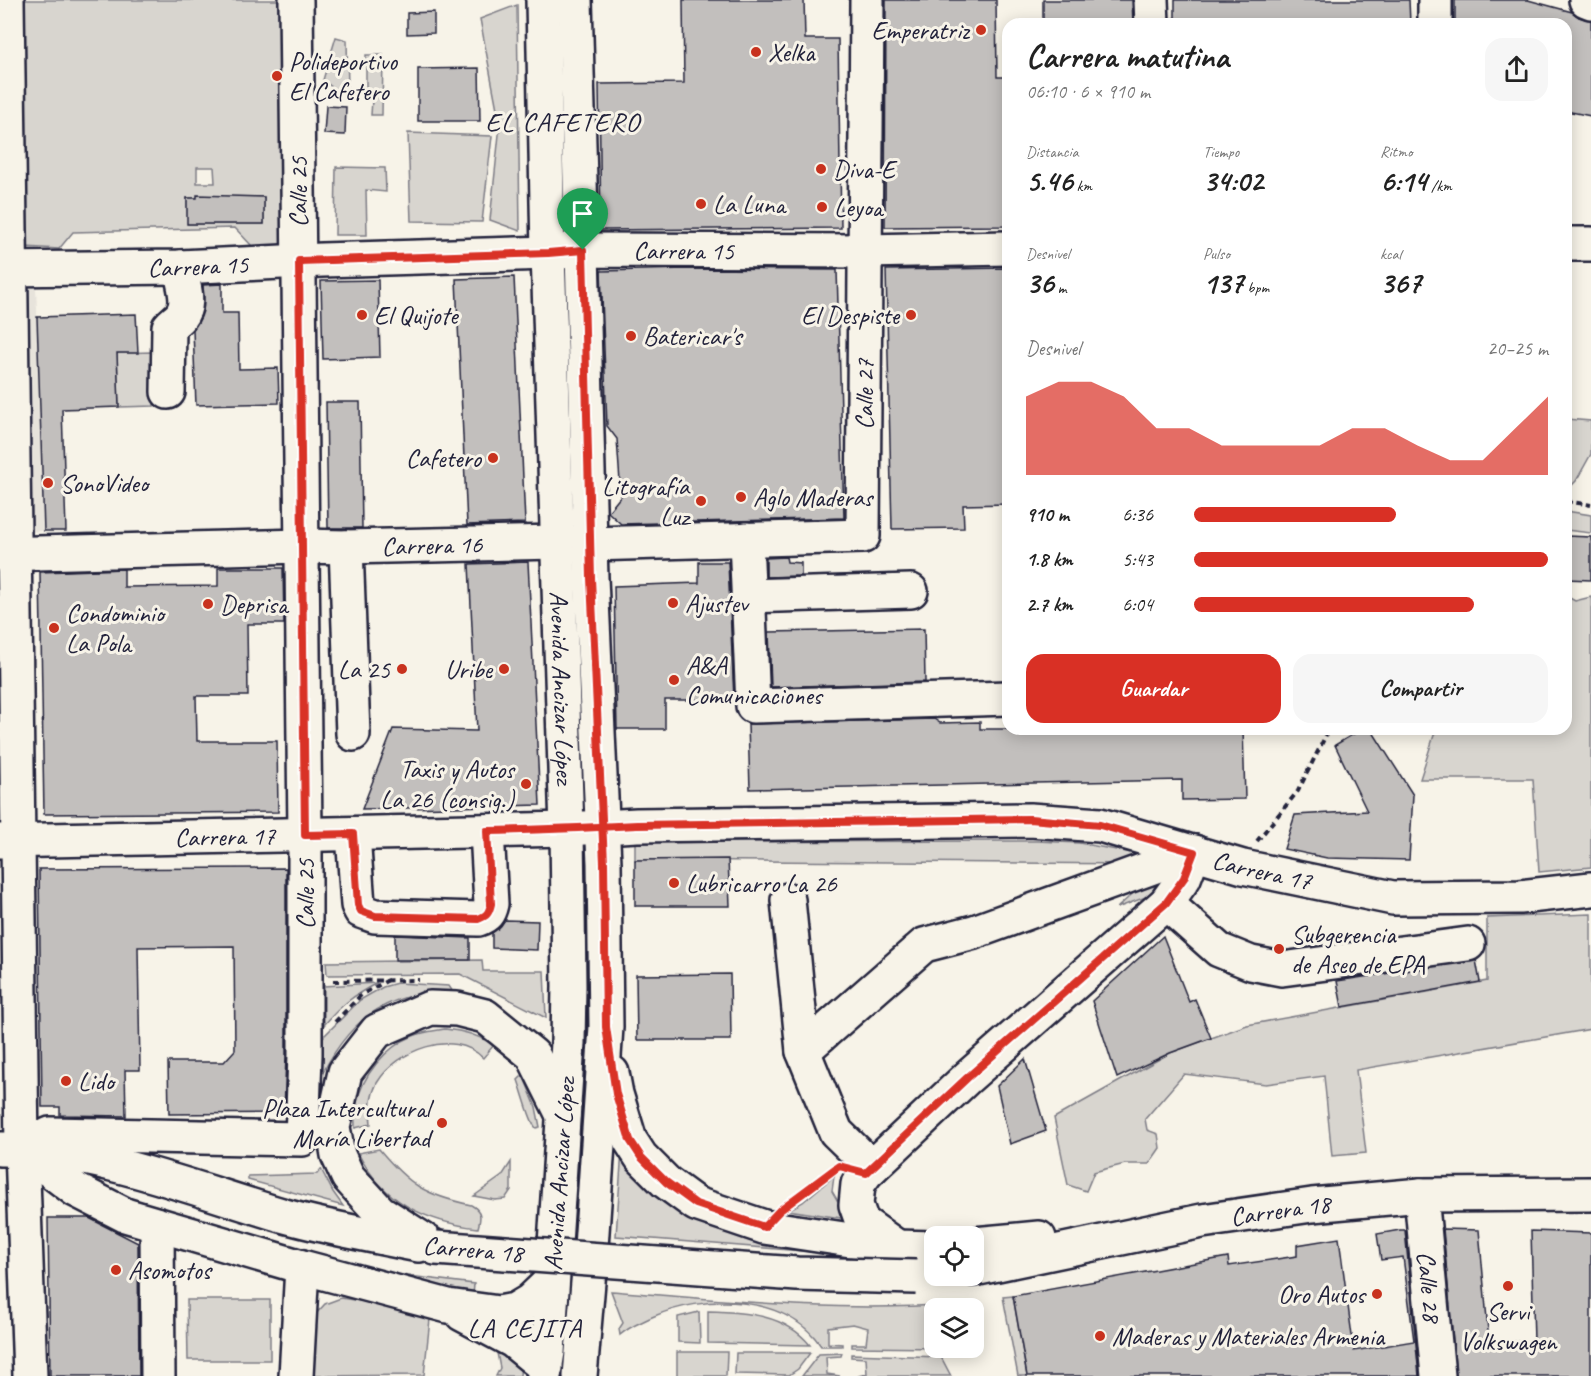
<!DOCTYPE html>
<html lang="es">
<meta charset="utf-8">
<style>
:root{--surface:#fff;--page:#f6f6f6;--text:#222;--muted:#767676;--accent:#d93025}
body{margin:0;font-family:Caveat,sans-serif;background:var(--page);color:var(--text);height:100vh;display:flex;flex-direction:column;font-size:22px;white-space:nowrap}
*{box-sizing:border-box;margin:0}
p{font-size:20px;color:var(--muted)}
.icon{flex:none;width:33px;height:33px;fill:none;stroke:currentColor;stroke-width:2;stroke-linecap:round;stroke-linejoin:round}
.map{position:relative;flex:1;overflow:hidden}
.sheet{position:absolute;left:1002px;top:18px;width:570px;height:717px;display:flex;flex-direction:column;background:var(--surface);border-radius:18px;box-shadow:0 3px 15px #0003}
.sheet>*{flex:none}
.controls{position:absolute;left:924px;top:1226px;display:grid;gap:12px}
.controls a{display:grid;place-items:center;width:60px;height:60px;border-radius:12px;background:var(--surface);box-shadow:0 3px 15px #0003;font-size:30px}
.pin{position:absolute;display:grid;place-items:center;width:51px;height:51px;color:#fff;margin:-62px -26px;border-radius:50% 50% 50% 0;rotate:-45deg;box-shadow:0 0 6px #0007}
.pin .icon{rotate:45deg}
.round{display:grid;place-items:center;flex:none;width:63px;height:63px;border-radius:18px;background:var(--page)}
.headline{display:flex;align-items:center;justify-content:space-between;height:102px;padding:0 24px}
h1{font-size:33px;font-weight:600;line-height:45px}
.metrics{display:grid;grid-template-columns:repeat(3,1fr);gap:9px;height:102px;padding:6px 24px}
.metrics div{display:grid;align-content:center}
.metrics b{font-size:30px;font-weight:600}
.metrics small{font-size:16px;font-weight:400}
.metrics p{font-size:16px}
.chart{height:168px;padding:12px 24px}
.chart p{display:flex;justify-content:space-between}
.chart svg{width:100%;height:108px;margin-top:6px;fill:var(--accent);opacity:.7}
.action{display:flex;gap:12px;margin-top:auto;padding:12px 24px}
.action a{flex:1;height:69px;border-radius:18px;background:var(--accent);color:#fff;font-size:24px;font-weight:600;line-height:69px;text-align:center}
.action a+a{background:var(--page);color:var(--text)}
ul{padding:0 24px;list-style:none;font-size:20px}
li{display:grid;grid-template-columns:96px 72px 1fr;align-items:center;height:45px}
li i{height:15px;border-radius:8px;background:var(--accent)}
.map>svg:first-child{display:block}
.built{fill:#e7e3db}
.green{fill:#d8d5cf;stroke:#7d7c85;stroke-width:1.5;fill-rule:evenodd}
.building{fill:#c2bfbd;stroke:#22223b;stroke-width:1.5}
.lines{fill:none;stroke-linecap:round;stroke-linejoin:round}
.minor-casing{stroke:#22223b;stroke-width:38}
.major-casing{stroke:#22223b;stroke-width:38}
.path{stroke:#22223b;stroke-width:4;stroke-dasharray:6 4.5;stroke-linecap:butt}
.minor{stroke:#f7f3e8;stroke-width:33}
.major{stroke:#f7f3e8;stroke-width:33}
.major-bridge-casing{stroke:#22223b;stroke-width:38;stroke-linecap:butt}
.major-bridge{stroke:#f7f3e8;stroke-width:33}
.route-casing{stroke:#fff;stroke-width:12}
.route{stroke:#d93025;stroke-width:8}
.poi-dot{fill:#c8321e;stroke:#f7f3e8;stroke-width:2}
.labels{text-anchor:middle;stroke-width:6;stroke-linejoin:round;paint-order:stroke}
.poi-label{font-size:26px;fill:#22223b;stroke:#f7f3e8;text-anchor:start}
.street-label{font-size:26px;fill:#22223b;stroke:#f7f3e8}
.neighbourhood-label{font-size:27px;letter-spacing:1.5px;fill:#22223b;stroke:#f7f3e8}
</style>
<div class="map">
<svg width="1591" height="1376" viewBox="0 0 1591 1376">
<rect width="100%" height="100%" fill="#f7f3e8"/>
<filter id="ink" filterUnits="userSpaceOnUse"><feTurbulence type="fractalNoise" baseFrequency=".0167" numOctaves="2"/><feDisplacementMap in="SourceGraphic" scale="12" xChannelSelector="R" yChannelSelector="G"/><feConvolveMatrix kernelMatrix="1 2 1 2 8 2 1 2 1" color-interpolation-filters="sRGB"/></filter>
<g filter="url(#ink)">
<path class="built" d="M 0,288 L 36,288 L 39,355 L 152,352 L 154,406 L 41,409 L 44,531 L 0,533 Z"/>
<g class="green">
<path d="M 21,0 L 282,0 L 286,245 L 252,246 L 235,228 L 73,232 L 59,249 L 25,247 ZM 197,167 L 214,167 L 215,183 L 197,183 ZM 264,197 L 264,224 L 188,224 L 187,198 Z"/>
<path d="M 517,5 L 520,231 L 490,220 L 500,125 L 480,19 Z"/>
<path d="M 336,37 L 347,40 L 348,91 L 338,92 L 323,80 Z"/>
<path d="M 366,55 L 383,55 L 382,115 L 371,115 L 372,100 L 366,99 Z"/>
<path d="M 408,133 L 492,136 L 482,222 L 411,221 Z"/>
<path d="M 336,167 L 385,168 L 386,192 L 366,190 L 367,235 L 335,235 Z"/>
<path d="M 152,352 L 154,406 L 119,407 L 117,353 Z"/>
<path d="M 1566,419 L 1591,421 L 1591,454 L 1576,481 L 1566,491 Z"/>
<path d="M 1566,511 L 1591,515 L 1591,533 L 1566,530 Z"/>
<path d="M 1566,596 L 1575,601 L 1591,597 L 1591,867 L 1539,872 L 1533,779 L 1420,779 L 1436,729 L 1566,729 Z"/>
<path d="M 1037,841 L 1079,843 L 1148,856 L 1158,879 L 1151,895 L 1117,908 L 1142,885 L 1143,864 L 635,860 L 635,842 Z"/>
<path d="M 580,861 L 588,861 L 591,974 L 583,974 Z"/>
<path d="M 1591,914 L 1591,1029 L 1356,1070 L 1366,1153 L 1332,1156 L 1324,1076 L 1266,1084 L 1184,1074 L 1145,1119 L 1147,1130 L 1158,1134 L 1160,1148 L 1149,1164 L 1125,1164 L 1094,1172 L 1086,1191 L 1068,1185 L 1054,1118 L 1170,1053 L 1247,1025 L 1487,981 L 1487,918 Z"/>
<path d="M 482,960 L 483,971 L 544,971 L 546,1018 L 460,974 L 327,975 L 326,962 Z"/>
<path d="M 377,983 C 354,995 341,1005 324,1025 L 324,986 Z"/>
<path d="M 397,983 L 449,986 L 453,992 C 384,990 345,1023 317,1085 L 318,1047 L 324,1036 L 360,1000 L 383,987 Z"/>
<path d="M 583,996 L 592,997 L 567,1376 L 558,1376 Z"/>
<path d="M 445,1029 C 464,1031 478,1035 494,1045 L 483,1058 C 453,1028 397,1050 377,1083 C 370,1096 369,1109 371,1124 L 355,1128 C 355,1121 354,1112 356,1105 C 362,1076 385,1047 413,1036 C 423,1032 434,1031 445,1029 Z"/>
<path d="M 523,1075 L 536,1107 L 540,1127 L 536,1128 C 530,1122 522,1090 518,1080 Z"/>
<path d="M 379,1149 C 409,1185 425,1195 471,1205 C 482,1211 481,1217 478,1228 C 426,1222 383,1202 358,1153 Z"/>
<path d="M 622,1150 C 629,1173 644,1184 662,1199 L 864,1256 L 616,1236 Z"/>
<path d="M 511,1162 L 511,1190 L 505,1199 L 495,1200 L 474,1196 L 502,1176 Z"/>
<path d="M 321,1169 L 333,1192 L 343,1206 L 248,1180 L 248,1176 L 317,1174 Z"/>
<path d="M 834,1176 L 832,1191 L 848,1219 L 788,1210 L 803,1202 Z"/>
<path d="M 360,1270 L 474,1284 L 473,1297 Z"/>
<path d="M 611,1291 C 724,1300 838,1313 951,1304 L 956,1308 L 934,1308 L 934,1347 L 942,1348 L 852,1347 L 852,1344 L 866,1344 L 868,1328 L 853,1324 L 828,1327 L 828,1343 L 842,1344 L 842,1346 L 821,1346 C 786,1293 703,1294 652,1317 C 640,1323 630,1326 620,1335 L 619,1329 L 623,1323 Z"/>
<path d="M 1013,1296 L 1027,1376 L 1018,1376 L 1003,1297 Z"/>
<path d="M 341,1298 L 438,1313 L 449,1321 L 430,1319 L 424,1375 L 312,1376 L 314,1316 L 325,1304 Z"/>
<path d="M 187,1300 L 270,1300 L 270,1360 L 188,1360 Z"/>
<path d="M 708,1311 C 745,1312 785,1314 810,1345 L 708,1343 Z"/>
<path d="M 699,1312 L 700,1343 L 678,1342 L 678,1317 Z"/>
<path d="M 496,1348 L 521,1361 L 520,1376 L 496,1376 L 500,1368 Z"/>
<path d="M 677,1352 L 727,1352 L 726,1376 L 677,1376 Z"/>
<path d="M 736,1353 L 810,1353 L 798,1369 L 789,1375 L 735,1374 Z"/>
<path d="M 842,1353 L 841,1356 L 826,1357 L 827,1374 L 840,1376 L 802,1376 L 819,1354 Z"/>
<path d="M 851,1354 L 941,1357 L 951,1376 L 858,1376 L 867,1374 L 866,1358 L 851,1357 Z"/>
</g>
<g class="building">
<path d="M 683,0 L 804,0 L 805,39 L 838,39 L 841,228 L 601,230 L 599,84 L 684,83 Z"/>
<path d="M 886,0 L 996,0 L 997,77 L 1008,77 L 1008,226 L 885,227 Z"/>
<path d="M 1043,0 L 1132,0 L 1133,24 L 1043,24 Z"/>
<path d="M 1175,0 L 1409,0 L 1410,24 L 1175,24 Z"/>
<path d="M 1455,0 L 1528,0 L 1572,12 L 1579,17 L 1591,20 L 1591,116 L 1566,111 L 1566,24 L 1455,24 Z"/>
<path d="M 434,12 L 434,33 L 407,34 L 407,13 Z"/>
<path d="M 479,68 L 480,121 L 418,121 L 418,69 Z"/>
<path d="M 326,106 L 346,107 L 345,135 L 324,134 Z"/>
<path d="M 197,195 L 264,197 L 264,224 L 187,224 L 187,198 L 197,198 Z"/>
<path d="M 1008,268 L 1008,504 L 963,505 L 964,528 L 892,529 L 886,270 Z"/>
<path d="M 687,269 L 837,270 L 844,518 L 621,524 L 608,512 L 621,496 L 617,439 L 607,426 L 601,271 Z"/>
<path d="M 514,277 L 525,523 L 467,525 L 456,279 Z"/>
<path d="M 378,280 L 380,357 L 323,359 L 321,281 Z"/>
<path d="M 222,284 L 222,313 L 238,313 L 239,369 L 278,368 L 279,403 L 196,405 L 193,330 L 203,310 L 203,285 Z"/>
<path d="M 136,314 L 138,353 L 117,353 L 119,407 L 62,409 L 66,531 L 44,531 L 37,317 Z"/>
<path d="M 326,402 L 360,402 L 362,528 L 328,528 Z"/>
<path d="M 1566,536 L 1591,537 L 1591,580 L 1566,579 Z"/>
<path d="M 786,557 L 787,562 L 801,563 L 801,576 L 766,577 L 766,558 Z"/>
<path d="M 528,562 L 540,805 L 362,809 L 393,729 L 477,731 L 469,564 Z"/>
<path d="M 699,562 L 728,562 L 734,700 L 665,700 L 665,729 L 617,729 L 614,586 L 699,583 Z"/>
<path d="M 218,568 L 283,568 L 284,624 L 247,624 L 248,696 L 196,696 L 197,741 L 277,741 L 278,812 L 44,814 L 40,572 L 124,569 L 124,587 L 218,586 Z"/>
<path d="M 924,629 L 925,682 L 771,687 L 769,632 Z"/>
<path d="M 934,719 L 940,723 L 980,722 L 980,729 L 1243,729 L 1245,799 L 1182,800 L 1182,780 L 750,789 L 748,724 Z"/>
<path d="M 1362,729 L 1371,729 L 1413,795 L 1409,860 L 1327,858 L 1284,849 L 1295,815 L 1367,811 L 1335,745 Z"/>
<path d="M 728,859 L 730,906 L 635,906 L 635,860 Z"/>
<path d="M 286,868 L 286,1055 L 284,1113 L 169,1114 L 168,1062 L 224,1062 L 235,1050 L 234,946 L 138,947 L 140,1070 L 125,1070 L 126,1116 L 60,1115 L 60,1107 L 42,1107 L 39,869 Z"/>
<path d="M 505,920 L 538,921 L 537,950 L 492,948 L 492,933 Z"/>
<path d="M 395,935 L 470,938 L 470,960 L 395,960 Z"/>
<path d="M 1163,936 L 1189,1002 L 1195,999 L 1211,1038 L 1170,1053 L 1117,1078 L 1092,1001 Z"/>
<path d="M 1476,960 L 1480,982 L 1342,1007 L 1337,981 Z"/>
<path d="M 730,974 L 731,1040 L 637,1040 L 636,975 Z"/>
<path d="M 1025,1059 L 1046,1131 L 1010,1144 L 997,1086 Z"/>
<path d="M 48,1218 L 89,1218 L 138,1243 L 139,1376 L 50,1376 Z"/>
<path d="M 1443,1229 L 1479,1230 L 1489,1342 L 1534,1341 L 1531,1231 L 1591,1233 L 1591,1376 L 1456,1376 Z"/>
<path d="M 1400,1230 L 1405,1230 L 1419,1376 L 1027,1376 L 1013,1296 L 1228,1257 L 1229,1266 L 1297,1256 L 1297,1245 L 1339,1238 L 1354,1351 L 1414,1341 L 1403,1257 L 1381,1260 L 1377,1234 Z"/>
</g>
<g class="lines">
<g class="minor-casing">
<g id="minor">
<path d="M 7,0 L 22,1149 L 30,1376"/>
<path d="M 1151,0 L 1152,24"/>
<path d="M 1435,0 L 1435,24"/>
<path d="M 1586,0 L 1591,2"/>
<path d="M 1566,244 L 1591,244"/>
<path id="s1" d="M 0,269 L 180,267 L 322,260 L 548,253 L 583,250 L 866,251 L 1008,248"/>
<path d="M 168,392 L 169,327 C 173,322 181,318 183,312 C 190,300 182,280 180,267"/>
<path d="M 746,539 L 753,706 L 1008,698"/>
<path d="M 346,547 L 353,734"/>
<path id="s2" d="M 0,554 L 302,546 L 346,547 L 557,542 L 591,544 L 863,536 L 867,0"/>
<path d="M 748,596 L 911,591"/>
<path d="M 353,834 L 358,905 L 361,911 L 375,916 L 478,919 C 487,916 489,913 491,904 L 487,831"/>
<path id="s3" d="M 0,841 L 567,829 L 637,825 L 1030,820 L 1100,825 L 1243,867 L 1393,898 L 1520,897 L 1591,889"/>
<path d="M 788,900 L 803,1051 L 836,1132 L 872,1167"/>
<path d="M 1166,903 L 1219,950 L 1251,963 L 1282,969 L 1468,944"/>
<path d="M 803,1051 L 924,945 L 974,932 L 1194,852"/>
<path d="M 22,1149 L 50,1134 L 302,1139 L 305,1055 L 305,835 L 296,0"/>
<path d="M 22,1149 L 76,1190 L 125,1215 L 302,1267 L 448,1306 L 499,1313 L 515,1310 L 530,1301 L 552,1280"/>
<path id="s4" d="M 1421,1195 L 1438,1376"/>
<path d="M 157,1225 L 158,1376"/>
<path d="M 897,1247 L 862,1222 L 856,1205 L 858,1184 L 866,1173 L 967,1078 L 1166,903 L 1184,878 L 1194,852"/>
<path d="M 462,1314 L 513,1341 L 546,1368"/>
<path d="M 296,1376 L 302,1267"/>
</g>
</g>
<g class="major-casing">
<g id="major">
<path id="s5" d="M 543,0 L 548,253 L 567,829 L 569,986 L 568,1043 L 548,1352 L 544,1376"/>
<path d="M 575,0 L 591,578 L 604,863 L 606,1027 L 591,1247 L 580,1376"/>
<path d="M 612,1073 L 616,1094 L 630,1140 L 641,1157 L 666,1182 L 696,1204 L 764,1227 L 897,1247 L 934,1248"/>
<path d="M 0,1149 C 92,1148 196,1190 285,1216 C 328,1228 374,1236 419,1245"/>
<path d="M 974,1244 L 1039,1238"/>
<path d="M 436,1248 L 380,1212 L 348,1177 L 338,1155 L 333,1127 L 345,1072 L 377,1031 L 430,1008 L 457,1009 L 485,1016 L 533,1055 L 563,1115"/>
<path id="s6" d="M 974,1269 L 1202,1221 L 1312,1205 L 1421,1195 L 1591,1194"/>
</g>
</g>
<g class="path">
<path d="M 1566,501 L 1591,505"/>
<path d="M 1257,841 L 1298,791 L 1329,729"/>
<path d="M 333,981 L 419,980"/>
<path d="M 335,1022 L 361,995 L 390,979"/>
<path d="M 793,1201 L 830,1173"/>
</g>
<use href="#minor" class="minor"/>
<use href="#major" class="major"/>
<g class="major-bridge-casing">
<path id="major-bridge" d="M 436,1248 L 797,1274 L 916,1277"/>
</g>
<use href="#major-bridge" class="major-bridge"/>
</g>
</g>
<g class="lines" filter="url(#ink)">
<g class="route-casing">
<path id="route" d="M 583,250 L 548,253 L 299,261 L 305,835 L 353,834 L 358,905 L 361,911 L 375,916 L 478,919 C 487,916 489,913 491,904 L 487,831 C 537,830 587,828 637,825 L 1030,819 L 1100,825 L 1194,852 L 1184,878 L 1166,903 L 967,1078 L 866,1173 L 839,1166 L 780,1210 L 764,1227 L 696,1204 L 666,1182 L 641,1157 L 630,1140 L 616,1094 L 606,1027 L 604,863 L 591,578 L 583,250"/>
</g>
<use href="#route" class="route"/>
</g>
<g class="poi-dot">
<circle cx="981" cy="30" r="6"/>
<circle cx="756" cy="52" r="6"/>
<circle cx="277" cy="76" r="6"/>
<circle cx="821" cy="169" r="6"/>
<circle cx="701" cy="204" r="6"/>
<circle cx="822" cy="207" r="6"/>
<circle cx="362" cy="315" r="6"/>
<circle cx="911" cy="315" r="6"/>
<circle cx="631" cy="336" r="6"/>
<circle cx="493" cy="458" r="6"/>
<circle cx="48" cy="483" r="6"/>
<circle cx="741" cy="497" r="6"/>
<circle cx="701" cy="501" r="6"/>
<circle cx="673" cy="603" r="6"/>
<circle cx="208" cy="604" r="6"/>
<circle cx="54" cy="628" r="6"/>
<circle cx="402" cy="669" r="6"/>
<circle cx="504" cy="669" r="6"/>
<circle cx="674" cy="680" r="6"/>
<circle cx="526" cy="784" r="6"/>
<circle cx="674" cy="883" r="6"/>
<circle cx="1279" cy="949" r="6"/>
<circle cx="66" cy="1081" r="6"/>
<circle cx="442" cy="1123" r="6"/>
<circle cx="116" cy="1270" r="6"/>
<circle cx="1508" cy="1286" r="6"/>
<circle cx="1377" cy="1294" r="6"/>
<circle cx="1100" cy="1336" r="6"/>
</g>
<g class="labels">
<g class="poi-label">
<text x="969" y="39" text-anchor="end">Emperatriz</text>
<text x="768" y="61">Xelka</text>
<text x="289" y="70">Polideportivo<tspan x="289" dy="30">El Cafetero</tspan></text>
<text x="833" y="178">Diva-E</text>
<text x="713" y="213">La Luna</text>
<text x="834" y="216">Leyoa</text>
<text x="374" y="324">El Quijote</text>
<text x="899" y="324" text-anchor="end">El Despiste</text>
<text x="643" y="345">Batericar's</text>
<text x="481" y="467" text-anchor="end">Cafetero</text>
<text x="60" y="492">SonoVideo</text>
<text x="689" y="495" text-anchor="end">Litografía<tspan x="689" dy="30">Luz</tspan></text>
<text x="753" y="506">Aglo Maderas</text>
<text x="685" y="612">Ajustev</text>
<text x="220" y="613">Deprisa</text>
<text x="66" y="622">Condominio<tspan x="66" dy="30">La Pola</tspan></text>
<text x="686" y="674">A&amp;A<tspan x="686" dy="30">Comunicaciones</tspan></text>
<text x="390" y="678" text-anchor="end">La 25</text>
<text x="492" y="678" text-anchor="end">Uribe</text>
<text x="514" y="778" text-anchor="end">Taxis y Autos<tspan x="514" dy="30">La 26 (consig.)</tspan></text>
<text x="686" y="892">Lubricarro La 26</text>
<text x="1291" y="943">Subgerencia<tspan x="1291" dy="30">de Aseo de EPA</tspan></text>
<text x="78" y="1090">Lido</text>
<text x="430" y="1117" text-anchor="end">Plaza Intercultural<tspan x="430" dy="30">María Libertad</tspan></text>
<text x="128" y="1279">Asomotos</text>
<text x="1365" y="1303" text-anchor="end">Oro Autos</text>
<text x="1508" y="1320" text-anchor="middle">Servi<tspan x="1508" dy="30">Volkswagen</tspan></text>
<text x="1112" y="1345">Maderas y Materiales Armenia</text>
</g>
<g class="street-label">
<text transform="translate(298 192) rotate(-90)" y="9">Calle 25</text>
<text dy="9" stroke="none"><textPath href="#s1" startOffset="684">Carrera 15</textPath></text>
<text dy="9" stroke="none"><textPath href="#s1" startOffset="198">Carrera 15</textPath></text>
<text dy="9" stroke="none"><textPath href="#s2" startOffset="1005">Calle 27</textPath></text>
<text dy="9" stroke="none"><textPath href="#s2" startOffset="432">Carrera 16</textPath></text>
<text dy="9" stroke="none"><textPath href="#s5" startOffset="688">Avenida Ancizar López</textPath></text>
<text dy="9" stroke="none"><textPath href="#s3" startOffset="225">Carrera 17</textPath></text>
<text dy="9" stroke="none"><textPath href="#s3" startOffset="1269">Carrera 17</textPath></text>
<text transform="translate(305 894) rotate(-90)" y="9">Calle 25</text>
<text transform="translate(559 1174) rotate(-86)" y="9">Avenida Ancizar López</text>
<text dy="9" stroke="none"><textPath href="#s6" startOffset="312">Carrera 18</textPath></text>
<text transform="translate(473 1249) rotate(5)" y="9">Carrera 18</text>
<text dy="9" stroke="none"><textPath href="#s4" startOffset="92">Calle 28</textPath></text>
</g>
<g class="neighbourhood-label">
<text x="563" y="131">EL CAFETERO</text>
<text x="525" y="1337">LA CEJITA</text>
</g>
</g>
</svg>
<div class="controls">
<a><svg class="icon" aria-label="locate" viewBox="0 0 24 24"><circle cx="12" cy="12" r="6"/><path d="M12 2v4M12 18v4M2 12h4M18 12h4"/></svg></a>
<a><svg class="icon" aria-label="layers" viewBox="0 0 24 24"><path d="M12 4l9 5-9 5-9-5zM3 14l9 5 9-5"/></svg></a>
</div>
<div class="pin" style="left:583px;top:250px;background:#1e9e55"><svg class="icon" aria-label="arrive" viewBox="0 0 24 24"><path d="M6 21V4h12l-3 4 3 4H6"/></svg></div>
<section class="sheet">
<div class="headline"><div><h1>Carrera matutina</h1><p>06:10 · 6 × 910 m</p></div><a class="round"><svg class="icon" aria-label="share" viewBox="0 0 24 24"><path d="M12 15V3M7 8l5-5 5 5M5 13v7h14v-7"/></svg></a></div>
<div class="metrics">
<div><p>Distancia</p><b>5.46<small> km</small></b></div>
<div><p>Tiempo</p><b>34:02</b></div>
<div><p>Ritmo</p><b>6:14<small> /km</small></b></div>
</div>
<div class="metrics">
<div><p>Desnivel</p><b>36<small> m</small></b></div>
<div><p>Pulso</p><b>137<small> bpm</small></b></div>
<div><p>kcal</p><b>367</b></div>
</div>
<div class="chart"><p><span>Desnivel</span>20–25 m</p>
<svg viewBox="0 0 160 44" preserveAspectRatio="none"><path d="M0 44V12L10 6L20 6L30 12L40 25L50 25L60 32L70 32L80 32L90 32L100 25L110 25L120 32L130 38L140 38L150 25L160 12V44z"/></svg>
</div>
<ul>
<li><b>910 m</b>6:36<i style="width:57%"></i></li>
<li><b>1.8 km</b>5:43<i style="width:100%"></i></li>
<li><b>2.7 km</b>6:04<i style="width:79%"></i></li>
</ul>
<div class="action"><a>Guardar</a><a>Compartir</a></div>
</section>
</div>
